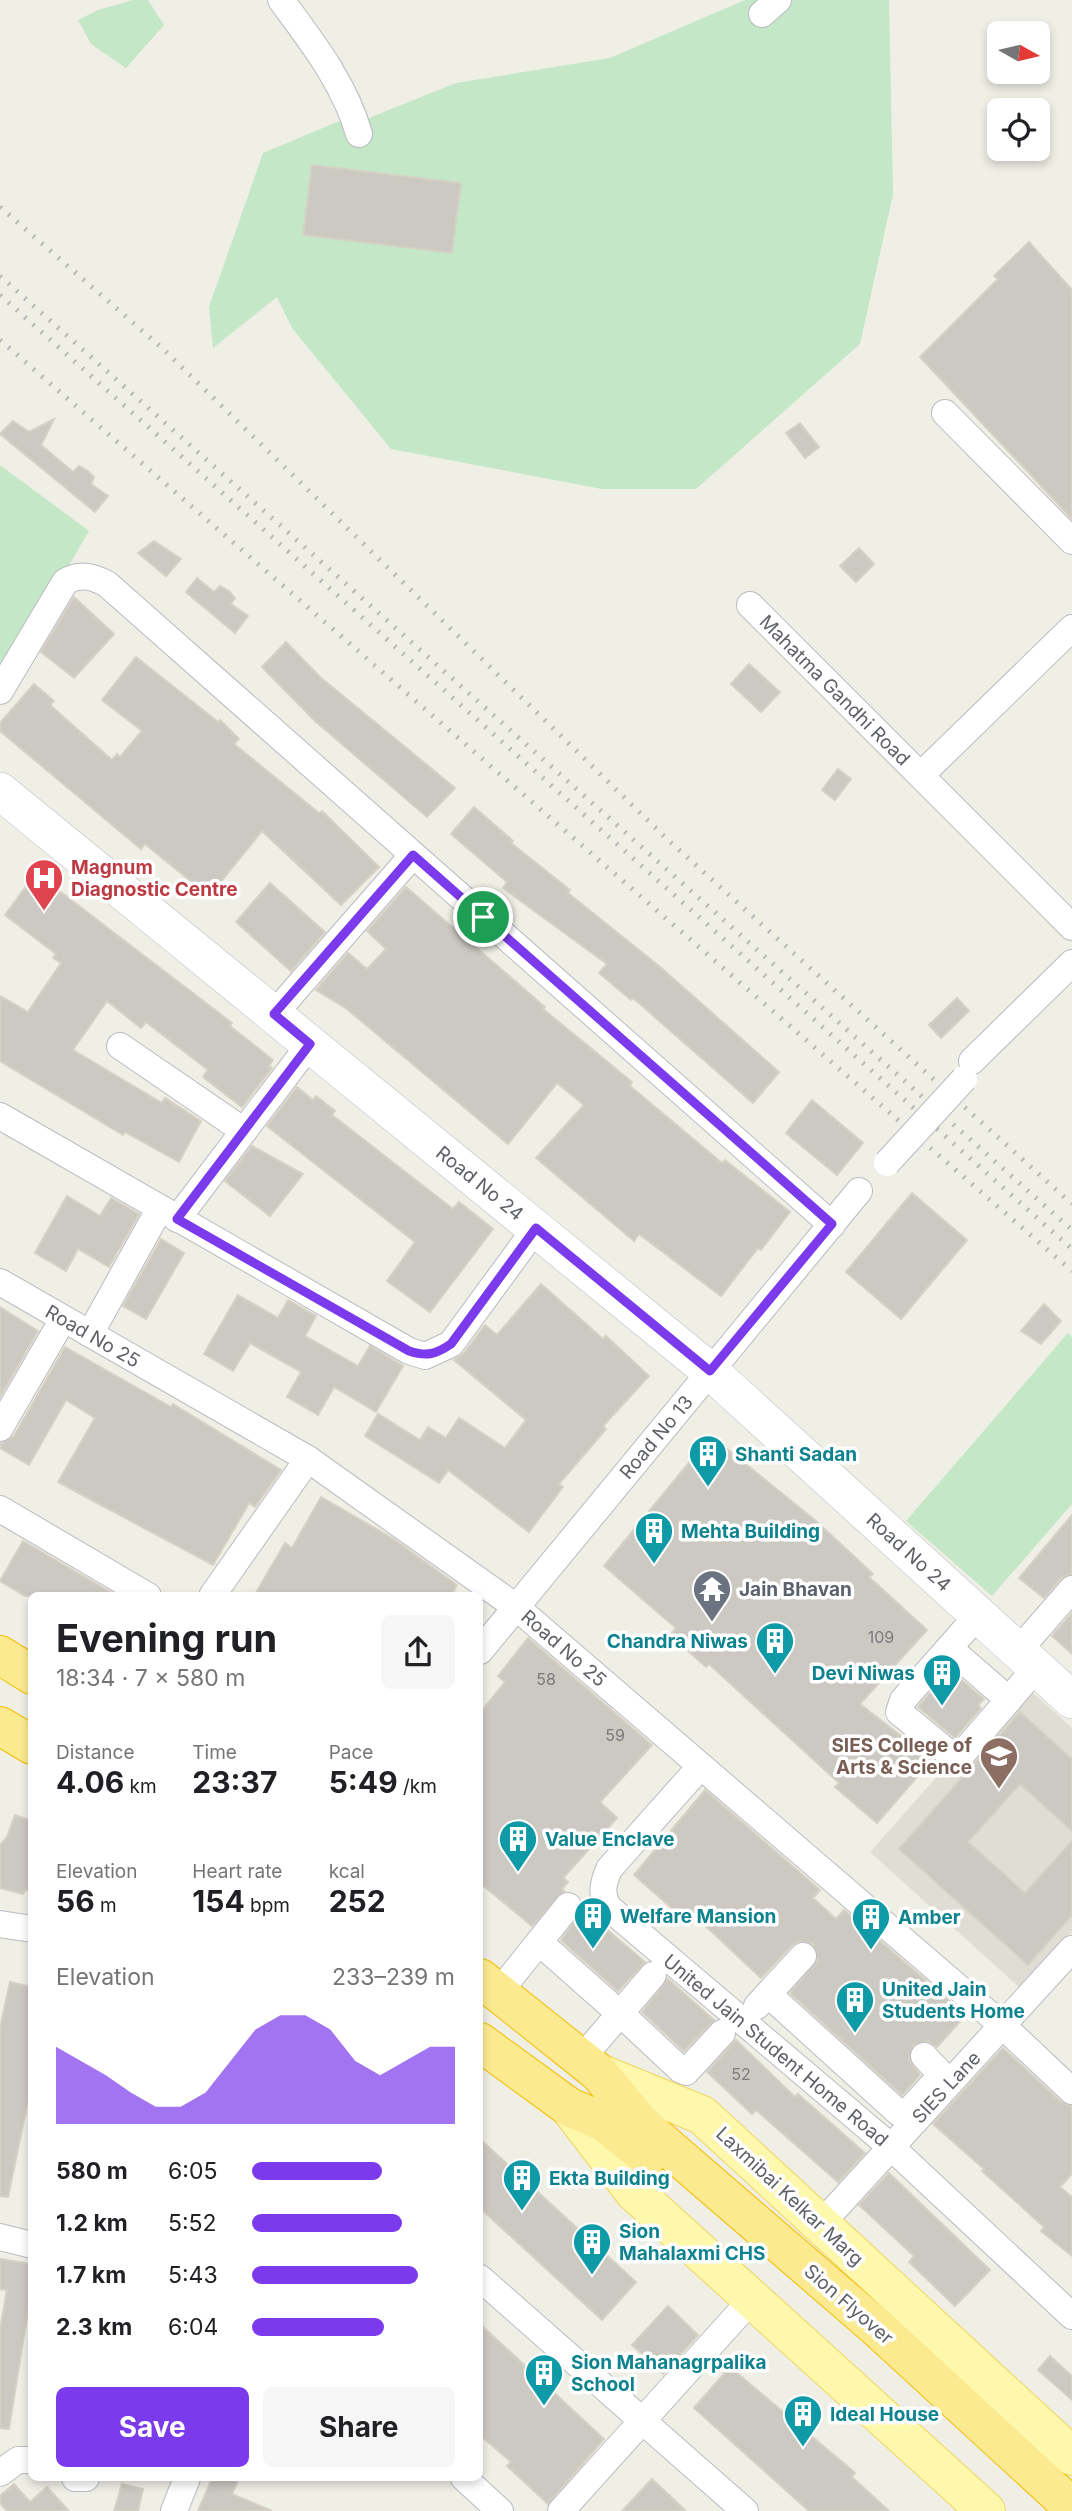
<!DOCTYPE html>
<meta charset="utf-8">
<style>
:root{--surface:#fff;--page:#f6f6f6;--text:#202124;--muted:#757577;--accent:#7c3aed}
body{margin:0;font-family:Inter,sans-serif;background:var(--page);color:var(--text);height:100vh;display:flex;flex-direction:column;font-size:26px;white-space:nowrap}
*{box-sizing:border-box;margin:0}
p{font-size:23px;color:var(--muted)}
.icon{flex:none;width:38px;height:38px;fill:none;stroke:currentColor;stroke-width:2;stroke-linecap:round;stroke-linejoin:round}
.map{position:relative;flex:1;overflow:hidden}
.side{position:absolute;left:28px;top:1592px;width:455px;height:889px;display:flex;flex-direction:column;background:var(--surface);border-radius:10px;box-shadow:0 4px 10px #0003}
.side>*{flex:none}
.needle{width:46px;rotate:98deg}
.fabs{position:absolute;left:987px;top:21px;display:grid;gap:14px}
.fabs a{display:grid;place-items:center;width:63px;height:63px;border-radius:10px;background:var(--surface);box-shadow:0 4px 10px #0003;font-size:35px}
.pin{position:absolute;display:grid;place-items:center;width:60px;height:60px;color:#fff;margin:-30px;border:4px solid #fff;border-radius:50%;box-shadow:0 2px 7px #0007}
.round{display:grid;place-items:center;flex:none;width:74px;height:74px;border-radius:10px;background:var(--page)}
.headline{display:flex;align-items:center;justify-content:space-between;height:119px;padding:0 28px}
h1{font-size:38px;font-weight:700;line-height:52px}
.figures{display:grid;grid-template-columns:repeat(3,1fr);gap:10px;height:119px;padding:7px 28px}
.figures div{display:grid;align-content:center}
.figures b{font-size:30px;font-weight:700}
.figures small{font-size:19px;font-weight:400}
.figures p{font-size:19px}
.chart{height:196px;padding:14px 28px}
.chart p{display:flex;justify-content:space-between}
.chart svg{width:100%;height:126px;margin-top:7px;fill:var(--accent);opacity:.7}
.primary-button{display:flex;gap:14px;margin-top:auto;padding:14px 28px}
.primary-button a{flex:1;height:80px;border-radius:10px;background:var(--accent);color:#fff;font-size:28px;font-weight:700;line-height:80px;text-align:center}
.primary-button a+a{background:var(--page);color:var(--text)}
ul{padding:0 28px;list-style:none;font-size:23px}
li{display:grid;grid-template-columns:112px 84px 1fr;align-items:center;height:52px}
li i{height:18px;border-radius:9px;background:var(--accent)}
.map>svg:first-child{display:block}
.education{fill:#e0ded4}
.green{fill:#c3e7c7}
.building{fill:#ccc9c3;stroke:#d5d1c5;stroke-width:2}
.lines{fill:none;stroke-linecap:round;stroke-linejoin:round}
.street-casing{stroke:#b9bbc0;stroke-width:28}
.secondary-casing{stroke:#babcc2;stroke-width:38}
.primary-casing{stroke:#f0d55f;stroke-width:40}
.highway-casing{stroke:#f3be03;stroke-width:40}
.street{stroke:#fff;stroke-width:26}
.secondary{stroke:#fff;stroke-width:37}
.primary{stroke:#fef8ad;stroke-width:38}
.highway{stroke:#fcea91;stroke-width:38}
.rail{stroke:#b7b8b8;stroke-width:5;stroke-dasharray:2 9;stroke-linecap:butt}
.street-bridge-casing{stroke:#b9bbc0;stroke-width:28;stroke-linecap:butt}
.street-bridge{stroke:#fff;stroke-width:26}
.route-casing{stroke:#fff;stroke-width:14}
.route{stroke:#7c3aed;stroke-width:9}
.labels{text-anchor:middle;stroke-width:7;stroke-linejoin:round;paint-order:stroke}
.number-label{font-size:16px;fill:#7a7b7d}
.street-label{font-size:19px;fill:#5e6166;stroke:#fff}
.health-label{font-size:19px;font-weight:bold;fill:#be3a42;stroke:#fff;text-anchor:start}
.culture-label{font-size:19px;font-weight:bold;fill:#0d838f;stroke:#fff;text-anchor:start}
.worship-label{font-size:19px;font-weight:bold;fill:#5b616d;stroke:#fff;text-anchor:start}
.education-label{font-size:19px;font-weight:bold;fill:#785e54;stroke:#fff;text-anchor:end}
</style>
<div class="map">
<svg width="1072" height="2511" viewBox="0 0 1072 2511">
<rect width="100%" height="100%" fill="#f0efe6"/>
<path class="education" d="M 1021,1682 L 1072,1728 L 1072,1932 L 1021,1989 L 870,1852 Z"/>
<g class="green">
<path d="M 133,0 L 148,0 L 164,25 L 126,68 L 91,44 L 78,20 L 98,10 Z"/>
<path d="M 745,0 L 889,0 L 893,194 L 860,344 L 696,489 L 602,489 L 391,449 L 292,328 L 277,297 L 213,348 L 209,307 L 263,153 L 344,119 L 369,118 L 456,83 L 610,58 Z"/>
<path d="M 0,465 L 89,531 L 0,683 Z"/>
<path d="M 1068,1333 L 1072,1337 L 1072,1504 L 992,1596 L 906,1521 Z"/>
</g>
<g class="building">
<path d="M 312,165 L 461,183 L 452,253 L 303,235 Z"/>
<path d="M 1029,242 L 1072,290 L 1072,519 L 920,357 L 998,279 L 994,276 Z"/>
<path d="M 54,419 L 41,445 L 73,472 L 79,466 L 88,471 L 94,477 L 91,484 L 108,496 L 95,512 L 0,434 L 13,421 L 29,432 Z"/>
<path d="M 800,423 L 819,447 L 805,458 L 786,433 Z"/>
<path d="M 154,541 L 181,559 L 166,576 L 138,553 Z"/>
<path d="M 859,548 L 874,564 L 856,582 L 840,566 Z"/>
<path d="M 197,578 L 214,592 L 220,586 L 229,591 L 235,598 L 231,604 L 248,616 L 235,633 L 186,592 Z"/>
<path d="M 74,597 L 114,634 L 74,678 L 41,652 Z"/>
<path d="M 286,642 L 320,677 L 455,788 L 427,817 L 315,721 L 262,667 Z"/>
<path d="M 136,657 L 218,722 L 220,720 L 239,739 L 234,744 L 319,813 L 322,811 L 379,867 L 341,905 L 262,831 L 209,896 L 145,844 L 141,849 L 0,731 L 0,723 L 34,684 L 54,701 L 50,705 L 112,760 L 117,754 L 120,757 L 142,731 L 102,700 Z"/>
<path d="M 749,664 L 780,692 L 761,712 L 731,684 Z"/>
<path d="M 838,769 L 851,779 L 835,800 L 822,790 Z"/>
<path d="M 474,807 L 513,841 L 511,843 L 570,890 L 568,893 L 659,966 L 779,1072 L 753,1103 L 633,998 L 631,1000 L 599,973 L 607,964 L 503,888 L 507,882 L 451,834 Z"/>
<path d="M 36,873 L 232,1023 L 230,1026 L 273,1060 L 269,1066 L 272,1068 L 242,1107 L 203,1077 L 208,1070 L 146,1022 L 141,1028 L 107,1001 L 73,1050 L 162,1103 L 165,1098 L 201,1121 L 179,1162 L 125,1132 L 123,1135 L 0,1061 L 0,996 L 28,1012 L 61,963 L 53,958 L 56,954 L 5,915 Z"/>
<path d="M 270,883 L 325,932 L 291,971 L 236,922 Z"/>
<path d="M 406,887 L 545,1007 L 543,1009 L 632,1082 L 630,1086 L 722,1163 L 725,1160 L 790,1212 L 761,1250 L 758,1248 L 721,1296 L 639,1234 L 634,1241 L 536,1158 L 584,1105 L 557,1083 L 508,1144 L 347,1009 L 316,990 L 348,953 L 367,969 L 386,949 L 367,931 Z"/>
<path d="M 957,998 L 969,1011 L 941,1038 L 929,1025 Z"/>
<path d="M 297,1087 L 313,1100 L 316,1096 L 335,1111 L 332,1115 L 453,1209 L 459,1202 L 493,1229 L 430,1312 L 387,1281 L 415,1242 L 267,1126 Z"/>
<path d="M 812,1100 L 863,1143 L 837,1175 L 786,1133 Z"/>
<path d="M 252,1146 L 303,1174 L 270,1216 L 225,1181 Z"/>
<path d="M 912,1193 L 967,1240 L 901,1319 L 846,1272 Z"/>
<path d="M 67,1196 L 100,1216 L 111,1198 L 139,1214 L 109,1267 L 78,1249 L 66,1271 L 35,1253 Z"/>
<path d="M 161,1239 L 184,1253 L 146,1319 L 123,1306 Z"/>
<path d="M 541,1284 L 603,1339 L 606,1336 L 649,1376 L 603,1426 L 606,1429 L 559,1484 L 563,1487 L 529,1532 L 448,1470 L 439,1483 L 365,1436 L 378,1414 L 420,1440 L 428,1427 L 446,1438 L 459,1418 L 505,1448 L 526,1420 L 454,1360 L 464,1353 L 485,1325 L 497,1335 Z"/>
<path d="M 238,1295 L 278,1318 L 288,1300 L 316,1316 L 305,1336 L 358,1366 L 370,1346 L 403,1366 L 376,1412 L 334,1387 L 318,1415 L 287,1397 L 301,1372 L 250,1343 L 233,1371 L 204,1354 Z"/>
<path d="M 1044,1304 L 1061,1321 L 1041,1344 L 1021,1331 Z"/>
<path d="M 0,1307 L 38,1331 L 0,1397 Z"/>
<path d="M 65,1347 L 171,1407 L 173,1404 L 281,1470 L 255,1507 L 249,1503 L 213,1565 L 58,1482 L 95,1418 L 66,1400 L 29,1465 L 0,1448 L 0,1444 L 14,1436 Z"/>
<path d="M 711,1436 L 816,1521 L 873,1574 L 869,1577 L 927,1630 L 860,1704 L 932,1760 L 877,1823 L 835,1787 L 839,1783 L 709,1664 L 706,1667 L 670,1635 L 676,1628 L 604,1566 Z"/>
<path d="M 321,1497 L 392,1538 L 457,1585 L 451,1596 L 254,1596 L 285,1543 L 292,1548 Z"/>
<path d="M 1072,1515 L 1072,1574 L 1061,1578 L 1044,1598 L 1019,1578 Z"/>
<path d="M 23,1541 L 117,1596 L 25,1596 L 0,1581 Z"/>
<path d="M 1072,1613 L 1072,1654 L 1052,1636 Z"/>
<path d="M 528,1638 L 652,1745 L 600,1802 L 617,1818 L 563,1878 L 568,1882 L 562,1889 L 564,1891 L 532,1926 L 480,1883 L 480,1713 L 505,1682 L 498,1676 Z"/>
<path d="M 950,1670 L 984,1699 L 978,1705 L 981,1708 L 955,1738 L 918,1707 Z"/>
<path d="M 1020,1712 L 1072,1759 L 1072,1831 L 1020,1784 L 968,1842 L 1025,1893 L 1072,1841 L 1072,1915 L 1028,1965 L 899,1849 Z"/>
<path d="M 705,1790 L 820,1890 L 813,1898 L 836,1919 L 844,1910 L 966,2015 L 937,2047 L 928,2041 L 913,2045 L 909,2060 L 920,2075 L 902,2095 L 790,1993 L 818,1960 L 813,1944 L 799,1941 L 792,1945 L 761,1978 L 697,1918 L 691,1925 L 634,1875 Z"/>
<path d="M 15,1815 L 32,1821 L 32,1892 L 25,1890 L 23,1894 L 0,1888 L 0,1845 L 7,1837 Z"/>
<path d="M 583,1909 L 645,1962 L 618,1991 L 561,1940 Z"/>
<path d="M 668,1979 L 714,2020 L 684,2051 L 642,2012 Z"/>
<path d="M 10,1982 L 32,1987 L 32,2082 L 8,2197 L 0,2196 L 0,2028 Z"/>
<path d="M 736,2040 L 795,2097 L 798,2094 L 865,2153 L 838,2182 L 756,2110 L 752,2114 L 707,2072 Z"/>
<path d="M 1003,2048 L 1061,2102 L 1072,2106 L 1072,2174 L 1060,2187 L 1072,2197 L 1072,2256 L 1041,2231 L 1044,2227 L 982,2171 L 984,2169 L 933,2124 Z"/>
<path d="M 480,2139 L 636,2282 L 602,2320 L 480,2208 Z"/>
<path d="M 889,2173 L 990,2270 L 955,2306 L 909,2262 L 914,2256 L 859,2205 Z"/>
<path d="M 0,2259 L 32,2264 L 32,2286 L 9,2429 L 0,2428 L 0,2330 L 7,2290 L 0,2289 Z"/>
<path d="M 668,2306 L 698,2335 L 663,2374 L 632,2345 Z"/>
<path d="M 480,2324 L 604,2439 L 548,2504 L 507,2466 L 511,2462 L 480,2435 Z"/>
<path d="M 1050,2356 L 1072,2376 L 1072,2400 L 1038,2370 Z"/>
<path d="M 730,2367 L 855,2473 L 852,2477 L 889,2511 L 809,2511 L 694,2408 Z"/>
<path d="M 212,2478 L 239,2478 L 232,2494 L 272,2511 L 198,2511 Z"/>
<path d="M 652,2479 L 686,2511 L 622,2511 Z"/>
<path d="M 14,2484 L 30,2502 L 47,2487 L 69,2511 L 7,2511 L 0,2503 L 0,2496 Z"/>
<path d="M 122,2484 L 143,2489 L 138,2511 L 114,2511 Z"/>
</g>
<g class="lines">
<g class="street-casing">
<g id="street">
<path d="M 281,0 C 312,42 345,84 359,134"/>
<path d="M 762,14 L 778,0"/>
<path d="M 945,413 L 1072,541"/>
<path d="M 750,605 L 1072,927"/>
<path d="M 0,691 L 65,582 C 79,573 92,576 107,584 L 832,1225"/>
<path d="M 921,775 L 1072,628"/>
<path d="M 274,1014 L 413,855"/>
<path d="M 120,1046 L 244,1131"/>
<path d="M 972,1061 L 1072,963"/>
<path d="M 0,1116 L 409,1351 L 425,1356 L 451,1344 L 536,1228"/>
<path d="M 177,1219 L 310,1044"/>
<path d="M 0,1282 L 308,1459 L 516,1607 L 1003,2026 L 1072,2091"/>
<path d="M 90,1334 L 160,1208"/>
<path d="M 0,1428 L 63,1319"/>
<path d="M 0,1509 L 148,1596"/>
<path d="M 212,1596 L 308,1459"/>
<path d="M 978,1615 L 903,1700 L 899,1712 L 957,1760 L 1036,1668"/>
<path d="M 949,1648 L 1009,1700"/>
<path d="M 480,1651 L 859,1191"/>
<path d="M 1018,1651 L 1072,1589"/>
<path d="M 700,1767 L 609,1869 C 603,1884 600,1894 609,1908 L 891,2147 L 1072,2316"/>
<path d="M 0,1924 L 32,1929"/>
<path d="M 539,1942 L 609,2004"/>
<path d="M 498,1993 L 568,1906"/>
<path d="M 768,1994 L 899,2113 L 906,2114 L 938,2079 L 940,2073 L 924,2056"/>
<path d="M 757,2006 L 803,1956"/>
<path d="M 620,2013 L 681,2070 L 686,2072 L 722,2033"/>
<path d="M 581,2059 L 653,1975"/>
<path d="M 820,2225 L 1072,1949"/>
<path d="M 0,2237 L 32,2245"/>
<path d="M 480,2278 L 745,2511"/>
<path d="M 0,2473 L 18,2460 L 32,2460"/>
<path d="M 75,2478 L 86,2478"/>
<path d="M 464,2478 L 500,2511"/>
<path d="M 174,2511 L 187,2478"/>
<path d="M 561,2511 L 752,2299"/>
</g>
</g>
<g class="secondary-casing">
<path id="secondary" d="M 0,791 L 710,1371 L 1072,1700"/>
</g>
<g class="primary-casing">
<g id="primary">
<path d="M 599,2073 L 702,2115 L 1072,2456"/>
<path d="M 569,2107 L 634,2192 L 986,2511"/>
</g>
</g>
<g class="highway-casing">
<g id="highway">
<path d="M 0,1655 L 32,1675"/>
<path d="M 0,1726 L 32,1745"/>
<path d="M 480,1978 L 599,2073 L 642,2125 L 875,2326 L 1072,2507"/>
<path d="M 480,2042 L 569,2107 L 604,2122 L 647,2157"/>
</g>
</g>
<use href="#street" class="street"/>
<use href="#secondary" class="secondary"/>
<use href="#primary" class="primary"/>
<use href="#highway" class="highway"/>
<g class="rail">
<path d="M 0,207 L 162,348 L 668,840 L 1072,1204"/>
<path d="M 0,276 L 1072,1230"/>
<path d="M 0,295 L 1072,1249"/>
<path d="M 0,340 L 1072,1271"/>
</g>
<g class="street-bridge-casing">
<path id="street-bridge" d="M 887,1163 L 964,1079"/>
</g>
<use href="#street-bridge" class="street-bridge"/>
</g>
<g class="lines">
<g class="route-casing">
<path id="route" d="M 413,855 L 832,1224 L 710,1371 L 536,1228 L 451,1344 C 436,1354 427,1357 409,1351 L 177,1219 L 310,1044 L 274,1014 Z"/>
</g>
<use href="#route" class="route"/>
</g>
<defs>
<g id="hospital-pin" transform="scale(2.0125)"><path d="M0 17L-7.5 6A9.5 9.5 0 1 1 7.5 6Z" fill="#e0444e" stroke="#fff"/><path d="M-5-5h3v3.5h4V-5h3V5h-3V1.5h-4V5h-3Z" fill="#fff"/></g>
<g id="building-pin" transform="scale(2.0125)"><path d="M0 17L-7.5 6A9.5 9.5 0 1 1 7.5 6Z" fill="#0f9aa8" stroke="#fff"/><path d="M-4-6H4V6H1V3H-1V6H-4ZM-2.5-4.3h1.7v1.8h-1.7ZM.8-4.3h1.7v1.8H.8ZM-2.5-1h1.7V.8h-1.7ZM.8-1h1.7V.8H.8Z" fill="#fff"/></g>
<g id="temple-pin" transform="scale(2.0125)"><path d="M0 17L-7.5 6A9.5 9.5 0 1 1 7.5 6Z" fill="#6b7280" stroke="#fff"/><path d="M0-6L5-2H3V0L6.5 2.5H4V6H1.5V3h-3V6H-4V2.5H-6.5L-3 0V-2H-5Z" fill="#fff"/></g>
<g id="university-pin" transform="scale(2.0125)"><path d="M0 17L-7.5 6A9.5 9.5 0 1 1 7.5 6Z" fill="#8d6e63" stroke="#fff"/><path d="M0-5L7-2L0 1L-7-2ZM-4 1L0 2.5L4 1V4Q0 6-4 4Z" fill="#fff"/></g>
</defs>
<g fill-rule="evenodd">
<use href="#hospital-pin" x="44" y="878"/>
<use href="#building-pin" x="708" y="1454"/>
<use href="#building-pin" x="654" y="1531"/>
<use href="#temple-pin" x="712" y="1589"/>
<use href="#building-pin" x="775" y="1641"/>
<use href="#building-pin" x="942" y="1673"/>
<use href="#university-pin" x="999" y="1756"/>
<use href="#building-pin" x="518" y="1839"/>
<use href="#building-pin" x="593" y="1916"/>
<use href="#building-pin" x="871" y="1917"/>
<use href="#building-pin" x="855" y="2000"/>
<use href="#building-pin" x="522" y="2178"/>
<use href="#building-pin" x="592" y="2242"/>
<use href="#building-pin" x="544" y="2373"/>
<use href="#building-pin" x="803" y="2414"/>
</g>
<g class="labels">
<g class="number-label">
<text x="881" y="1643">109</text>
<text x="546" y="1685">58</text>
<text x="615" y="1741">59</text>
<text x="741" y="2080">52</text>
</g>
<g class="street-label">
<text transform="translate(835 690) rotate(45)" y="7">Mahatma Gandhi Road</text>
<text transform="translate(480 1183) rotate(39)" y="7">Road No 24</text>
<text transform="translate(93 1336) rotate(30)" y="7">Road No 25</text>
<text transform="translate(656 1437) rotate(-50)" y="7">Road No 13</text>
<text transform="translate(909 1552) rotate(42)" y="7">Road No 24</text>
<text transform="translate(564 1648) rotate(41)" y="7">Road No 25</text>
<text transform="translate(776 2050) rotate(40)" y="7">United Jain Student Home Road</text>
<text transform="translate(946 2087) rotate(-47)" y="7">SIES Lane</text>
<text transform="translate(790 2196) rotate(43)" y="7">Laxmibai Kelkar Marg</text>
<text transform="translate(849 2304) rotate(41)" y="7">Sion Flyover</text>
</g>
<g class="health-label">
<text x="71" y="874">Magnum<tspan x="71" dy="22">Diagnostic Centre</tspan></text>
</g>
<g class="culture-label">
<text x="735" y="1461">Shanti Sadan</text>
<text x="681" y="1538">Mehta Building</text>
<text x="748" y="1648" text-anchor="end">Chandra Niwas</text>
<text x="915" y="1680" text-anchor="end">Devi Niwas</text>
<text x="545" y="1846">Value Enclave</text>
<text x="620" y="1923">Welfare Mansion</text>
<text x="898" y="1924">Amber</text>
<text x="882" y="1996">United Jain<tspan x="882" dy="22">Students Home</tspan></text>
<text x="549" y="2185">Ekta Building</text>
<text x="619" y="2238">Sion<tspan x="619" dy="22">Mahalaxmi CHS</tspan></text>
<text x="571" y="2369">Sion Mahanagrpalika<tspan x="571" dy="22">School</tspan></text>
<text x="830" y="2421">Ideal House</text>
</g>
<g class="worship-label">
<text x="739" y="1596">Jain Bhavan</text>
</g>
<g class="education-label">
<text x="972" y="1752">SIES College of<tspan x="972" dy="22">Arts &amp; Science</tspan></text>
</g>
</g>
</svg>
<div class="fabs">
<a><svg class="needle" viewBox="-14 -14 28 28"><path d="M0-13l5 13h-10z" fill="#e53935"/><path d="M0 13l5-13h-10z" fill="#757577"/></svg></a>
<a><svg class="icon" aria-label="locate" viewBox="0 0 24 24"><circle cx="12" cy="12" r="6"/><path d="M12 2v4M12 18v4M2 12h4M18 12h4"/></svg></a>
</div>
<div class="pin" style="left:483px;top:917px;background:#1e9e55"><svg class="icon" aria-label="arrive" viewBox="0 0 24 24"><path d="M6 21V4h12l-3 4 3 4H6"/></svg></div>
<section class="side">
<div class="headline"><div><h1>Evening run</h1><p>18:34 · 7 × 580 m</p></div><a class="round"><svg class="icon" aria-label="share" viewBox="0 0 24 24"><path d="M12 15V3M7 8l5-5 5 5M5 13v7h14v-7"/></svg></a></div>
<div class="figures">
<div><p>Distance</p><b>4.06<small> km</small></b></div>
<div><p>Time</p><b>23:37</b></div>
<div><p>Pace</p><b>5:49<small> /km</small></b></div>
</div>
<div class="figures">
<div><p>Elevation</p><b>56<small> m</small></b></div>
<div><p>Heart rate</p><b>154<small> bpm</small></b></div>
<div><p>kcal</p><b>252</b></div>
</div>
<div class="chart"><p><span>Elevation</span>233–239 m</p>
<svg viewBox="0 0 160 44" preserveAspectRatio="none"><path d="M0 44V17L10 22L20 27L30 33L40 38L50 38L60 33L70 22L80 11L90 6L100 6L110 11L120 22L130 27L140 22L150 17L160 17V44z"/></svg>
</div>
<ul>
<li><b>580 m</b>6:05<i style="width:64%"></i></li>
<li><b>1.2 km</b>5:52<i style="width:74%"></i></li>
<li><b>1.7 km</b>5:43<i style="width:82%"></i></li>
<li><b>2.3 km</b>6:04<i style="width:65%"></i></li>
</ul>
<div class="primary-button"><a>Save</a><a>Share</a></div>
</section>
</div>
